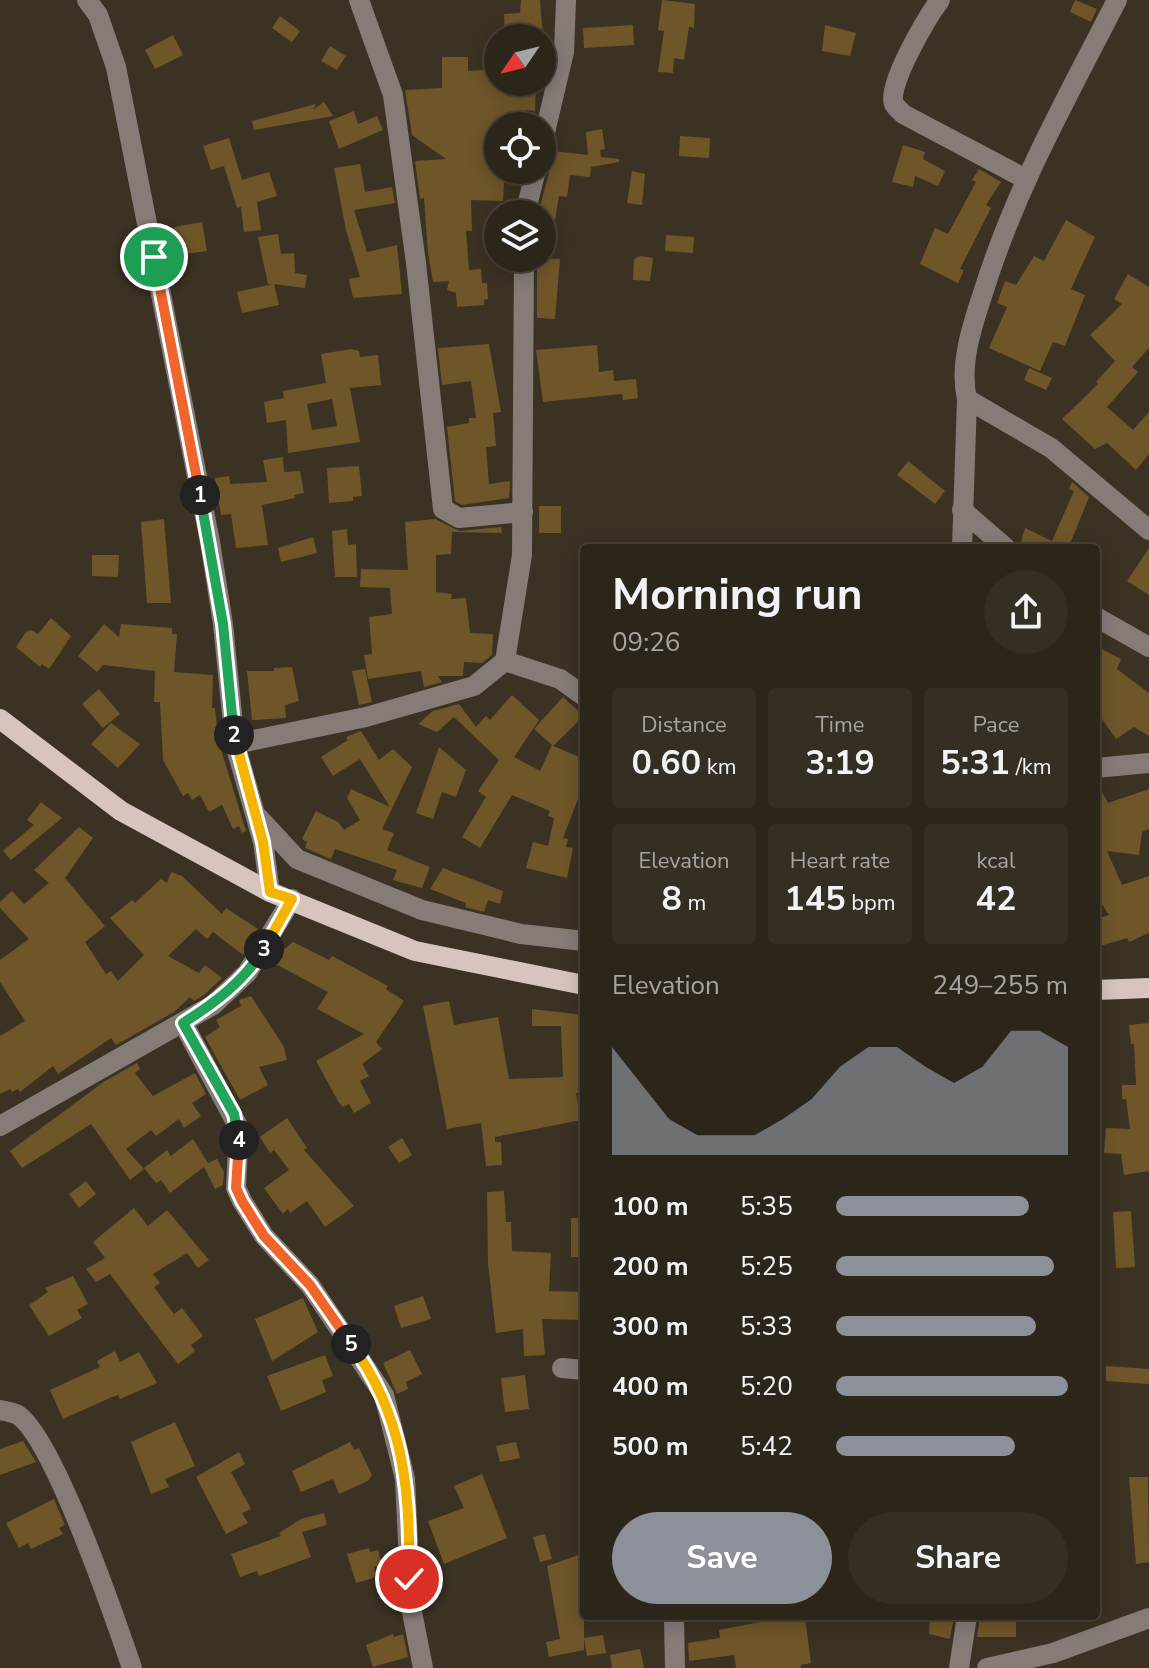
<!DOCTYPE html>
<meta charset="utf-8">
<style>
:root{--surface:#2c261a;--page:#342e23;--text:#f1f3f6;--muted:#a6a5a2;--line:#484339;--accent:#8c9099}
body{margin:0;font-family:"Nunito Sans",sans-serif;background:var(--page);color:var(--text);height:100vh;display:flex;flex-direction:column;font-size:30px;white-space:nowrap}
*{box-sizing:border-box;margin:0}
p{font-size:26px;color:var(--muted)}
.icon{flex:none;width:44px;height:44px;fill:none;stroke:currentColor;stroke-width:2;stroke-linecap:round;stroke-linejoin:round}
.map{position:relative;flex:1;overflow:hidden}
.panel{position:absolute;left:580px;top:544px;width:520px;height:1076px;display:flex;flex-direction:column;background:var(--surface);border-radius:8px;box-shadow:0 4px 20px #0003,0 0 0 2px var(--line)}
.panel>*{flex:none}
.needle{width:52px;rotate:235deg}
.controls{position:absolute;left:484px;top:24px;display:grid;gap:16px}
.controls a{display:grid;place-items:center;width:72px;height:72px;border-radius:50%;background:var(--surface);box-shadow:0 4px 20px #0003,0 0 0 2px var(--line);font-size:40px}
.pin{position:absolute;display:grid;place-items:center;width:68px;height:68px;color:#fff;margin:-34px;border:4px solid #fff;border-radius:50%;box-shadow:0 2px 8px #0007}
.km{position:absolute;width:40px;height:40px;margin:-20px;border-radius:50%;background:#222;color:#fff;font-size:22px;line-height:40px;text-align:center}
.round{display:grid;place-items:center;flex:none;width:84px;height:84px;border-radius:42px;background:var(--page)}
.headline{display:flex;align-items:center;justify-content:space-between;height:136px;padding:0 32px}
h1{font-size:44px;font-weight:700;line-height:60px}
.figures{display:grid;grid-template-columns:repeat(3,1fr);gap:12px;height:136px;padding:8px 32px}
.figures div{display:grid;align-content:center;border-radius:8px;background:var(--page);text-align:center}
.figures b{font-size:34px;font-weight:700}
.figures small{font-size:22px;font-weight:400}
.figures p{font-size:22px}
.chart{height:224px;padding:16px 32px}
.chart p{display:flex;justify-content:space-between}
.chart svg{width:100%;height:144px;margin-top:8px;fill:var(--accent);opacity:.7}
.button{display:flex;gap:16px;margin-top:auto;padding:16px 32px}
.button a{flex:1;height:92px;border-radius:48px;background:var(--accent);color:#fff;font-size:32px;font-weight:700;line-height:92px;text-align:center}
.button a+a{background:var(--page);color:var(--text)}
ul{padding:0 32px;list-style:none;font-size:26px}
li{display:grid;grid-template-columns:128px 96px 1fr;align-items:center;height:60px}
li i{height:20px;border-radius:10px;background:var(--accent)}
.map>svg:first-child{display:block}
.building{fill:#6f5629;fill-rule:evenodd}
.lines{fill:none;stroke-linecap:round;stroke-linejoin:round}
.minor{stroke:#857c78;stroke-width:20}
.major{stroke:#d7c4bd;stroke-width:20}
.split-1-casing{stroke:#fff;stroke-width:16}
.split-2-casing{stroke:#fff;stroke-width:16}
.split-3-casing{stroke:#fff;stroke-width:16}
.split-4-casing{stroke:#fff;stroke-width:16}
.split-5-casing{stroke:#fff;stroke-width:16}
.split-6-casing{stroke:#fff;stroke-width:16}
.split-1{stroke:#f0652b;stroke-width:10}
.split-2{stroke:#22a559;stroke-width:10}
.split-3{stroke:#f5b400;stroke-width:10}
.split-4{stroke:#22a559;stroke-width:10}
.split-5{stroke:#f0652b;stroke-width:10}
.split-6{stroke:#f5b400;stroke-width:10}
</style>
<div class="map">
<svg width="1149" height="1668" viewBox="0 0 1149 1668">
<rect width="100%" height="100%" fill="#3b3223"/>
<g class="building">
<path d="M 521,0 L 540,0 L 543,38 L 505,38 L 504,14 L 520,13 Z"/>
<path d="M 662,0 L 695,4 L 694,28 L 689,27 L 684,60 L 674,58 L 673,73 L 658,72 L 664,31 L 658,30 Z"/>
<path d="M 1075,0 L 1097,9 L 1091,22 L 1070,12 Z"/>
<path d="M 280,16 L 300,31 L 292,42 L 272,28 Z"/>
<path d="M 633,25 L 634,45 L 584,48 L 583,28 Z"/>
<path d="M 825,25 L 856,33 L 850,56 L 822,51 Z"/>
<path d="M 173,35 L 183,55 L 155,69 L 145,50 Z"/>
<path d="M 330,46 L 346,56 L 337,70 L 321,61 Z"/>
<path d="M 442,57 L 468,57 L 468,71 L 498,69 L 498,82 L 536,82 L 535,111 L 526,110 L 526,126 L 498,126 L 498,170 L 512,170 L 511,183 L 504,183 L 503,201 L 471,200 L 472,231 L 466,231 L 469,270 L 481,269 L 482,283 L 487,283 L 488,299 L 484,300 L 484,305 L 457,307 L 456,293 L 447,290 L 449,281 L 433,282 L 428,253 L 424,198 L 420,199 L 415,161 L 446,159 L 412,135 L 405,90 L 442,88 Z"/>
<path d="M 324,102 L 333,116 L 254,130 L 252,121 L 316,104 L 313,110 Z"/>
<path d="M 354,111 L 358,124 L 377,116 L 383,130 L 339,149 L 329,121 Z"/>
<path d="M 602,129 L 605,149 L 600,150 L 601,157 L 619,159 L 619,162 L 591,167 L 590,177 L 570,175 L 567,197 L 559,196 L 555,220 L 542,218 L 538,214 L 549,173 L 547,157 L 553,151 L 588,155 L 586,132 Z"/>
<path d="M 680,136 L 710,138 L 709,158 L 679,156 Z"/>
<path d="M 229,138 L 242,180 L 269,172 L 277,196 L 257,202 L 261,230 L 244,232 L 241,207 L 237,208 L 224,166 L 211,170 L 203,146 Z"/>
<path d="M 903,145 L 925,152 L 923,159 L 945,171 L 938,186 L 915,176 L 913,187 L 892,182 Z"/>
<path d="M 360,164 L 365,192 L 392,187 L 395,203 L 354,210 L 367,252 L 397,245 L 402,294 L 353,298 L 349,279 L 360,277 L 346,230 L 334,168 Z"/>
<path d="M 979,169 L 1001,182 L 986,205 L 991,208 L 960,269 L 964,270 L 958,283 L 920,264 L 935,228 L 948,234 L 976,182 L 972,180 Z"/>
<path d="M 632,171 L 645,174 L 642,205 L 627,203 Z"/>
<path d="M 1066,220 L 1095,237 L 1071,289 L 1085,295 L 1065,346 L 1053,342 L 1040,371 L 989,348 L 1007,307 L 997,303 L 1005,281 L 1016,285 L 1034,256 L 1044,261 Z"/>
<path d="M 202,222 L 207,251 L 179,255 L 174,227 Z"/>
<path d="M 278,234 L 281,254 L 294,253 L 295,273 L 307,275 L 305,288 L 274,284 L 279,305 L 242,313 L 237,292 L 273,284 L 268,284 L 258,237 Z"/>
<path d="M 666,235 L 694,237 L 693,253 L 665,251 Z"/>
<path d="M 640,256 L 653,258 L 650,281 L 633,280 L 634,259 Z"/>
<path d="M 537,258 L 560,259 L 555,319 L 537,318 Z"/>
<path d="M 1128,274 L 1149,287 L 1149,348 L 1132,367 L 1138,372 L 1107,407 L 1133,430 L 1149,412 L 1149,454 L 1136,470 L 1107,443 L 1095,449 L 1062,419 L 1098,384 L 1096,382 L 1115,361 L 1090,335 L 1122,304 L 1114,299 Z"/>
<path d="M 489,344 L 501,412 L 493,413 L 496,446 L 486,447 L 489,484 L 510,481 L 509,498 L 462,505 L 455,501 L 447,427 L 469,423 L 469,418 L 476,418 L 471,381 L 442,385 L 438,348 Z"/>
<path d="M 597,345 L 599,372 L 613,370 L 614,381 L 636,379 L 638,398 L 623,400 L 622,394 L 543,402 L 536,350 Z"/>
<path d="M 351,349 L 359,351 L 360,357 L 378,355 L 381,385 L 350,388 L 360,442 L 288,453 L 286,420 L 267,423 L 264,402 L 284,398 L 283,391 L 326,383 L 321,354 ZM 332,399 L 337,426 L 312,430 L 307,404 Z"/>
<path d="M 1029,368 L 1052,378 L 1046,390 L 1024,380 Z"/>
<path d="M 283,457 L 284,472 L 300,471 L 304,493 L 294,495 L 295,498 L 262,505 L 268,545 L 236,548 L 231,514 L 221,515 L 215,478 L 229,476 L 230,484 L 267,482 L 263,460 Z"/>
<path d="M 908,461 L 945,491 L 935,504 L 897,475 Z"/>
<path d="M 359,466 L 362,496 L 353,497 L 353,501 L 329,503 L 327,468 Z"/>
<path d="M 1072,482 L 1089,497 L 1070,544 L 1066,542 L 1064,548 L 1019,548 L 1025,528 L 1052,541 L 1074,491 L 1069,489 Z"/>
<rect x="539" y="506" width="22" height="27"/>
<path d="M 164,519 L 171,603 L 147,603 L 141,522 Z"/>
<path d="M 435,519 L 459,531 L 501,527 L 502,533 L 452,532 L 451,554 L 436,555 L 436,592 L 452,594 L 451,599 L 466,598 L 470,633 L 493,634 L 492,655 L 482,663 L 464,662 L 463,676 L 438,676 L 442,682 L 424,687 L 421,671 L 368,679 L 364,655 L 372,654 L 369,617 L 392,614 L 390,588 L 360,587 L 361,569 L 408,570 L 405,522 Z"/>
<path d="M 347,529 L 348,545 L 356,544 L 357,577 L 335,577 L 332,531 Z"/>
<path d="M 313,537 L 317,553 L 281,562 L 278,548 Z"/>
<path d="M 1149,548 L 1149,595 L 1127,581 Z"/>
<path d="M 92,555 L 119,555 L 118,577 L 92,576 Z"/>
<path d="M 51,618 L 71,636 L 49,669 L 42,664 L 40,667 L 16,647 L 26,632 L 31,630 L 38,634 Z"/>
<path d="M 104,624 L 119,637 L 121,624 L 172,628 L 172,634 L 177,634 L 174,672 L 213,675 L 212,708 L 215,708 L 218,740 L 246,831 L 242,833 L 239,826 L 233,829 L 222,805 L 209,812 L 200,795 L 192,800 L 188,793 L 183,796 L 163,760 L 160,702 L 154,702 L 155,671 L 103,665 L 97,672 L 78,656 Z"/>
<path d="M 1096,646 L 1121,659 L 1117,669 L 1149,693 L 1149,736 L 1134,727 L 1116,739 L 1096,710 Z"/>
<path d="M 292,667 L 299,701 L 285,705 L 286,718 L 252,720 L 247,671 L 274,671 L 274,668 Z"/>
<path d="M 365,669 L 372,702 L 359,705 L 352,671 Z"/>
<path d="M 99,689 L 120,714 L 103,728 L 82,704 Z"/>
<path d="M 512,695 L 539,720 L 514,757 L 540,771 L 552,745 L 534,729 L 563,697 L 584,716 L 553,746 L 584,759 L 581,791 L 563,838 L 568,839 L 566,847 L 573,848 L 567,878 L 526,868 L 533,842 L 548,846 L 554,818 L 548,816 L 550,811 L 512,795 L 480,848 L 462,837 L 486,797 L 478,791 L 499,760 L 454,717 L 437,732 L 418,724 L 433,711 L 459,704 L 476,727 L 486,716 L 490,720 Z"/>
<path d="M 111,723 L 140,744 L 118,768 L 91,744 Z"/>
<path d="M 361,731 L 379,760 L 393,749 L 412,767 L 382,829 L 394,833 L 387,850 L 430,867 L 422,888 L 393,880 L 397,870 L 335,849 L 331,859 L 305,848 L 307,842 L 302,839 L 316,811 L 338,822 L 344,830 L 360,820 L 347,798 L 351,789 L 390,807 L 360,759 L 333,776 L 321,757 L 348,740 L 346,737 Z"/>
<path d="M 439,747 L 466,770 L 456,797 L 442,792 L 433,819 L 416,813 Z"/>
<path d="M 1096,781 L 1108,803 L 1149,789 L 1149,829 L 1142,832 L 1139,855 L 1107,851 L 1122,885 L 1149,876 L 1149,933 L 1129,942 L 1127,938 L 1100,946 L 1096,919 L 1109,915 L 1096,895 Z"/>
<path d="M 41,802 L 62,818 L 11,860 L 3,851 L 34,825 L 27,820 Z"/>
<path d="M 79,827 L 93,838 L 65,878 L 105,926 L 85,942 L 106,974 L 111,971 L 118,981 L 144,955 L 110,918 L 132,900 L 135,903 L 161,879 L 167,883 L 171,872 L 182,876 L 222,914 L 226,908 L 258,929 L 243,955 L 213,932 L 207,939 L 196,929 L 168,956 L 199,973 L 205,965 L 222,978 L 205,994 L 194,1001 L 190,997 L 174,1012 L 116,1045 L 111,1038 L 58,1074 L 53,1066 L 20,1092 L 18,1089 L 12,1092 L 10,1089 L 0,1094 L 0,1036 L 25,1021 L 0,982 L 0,960 L 29,939 L 0,908 L 0,902 L 12,891 L 24,904 L 49,883 L 34,870 Z"/>
<path d="M 443,868 L 503,891 L 500,904 L 488,900 L 484,912 L 465,907 L 466,903 L 430,889 Z"/>
<path d="M 293,942 L 329,960 L 332,956 L 388,986 L 386,989 L 404,1001 L 376,1042 L 382,1049 L 362,1064 L 369,1076 L 360,1081 L 371,1103 L 354,1113 L 349,1104 L 343,1107 L 338,1101 L 316,1061 L 364,1034 L 317,1009 L 328,992 L 270,961 Z"/>
<path d="M 251,996 L 284,1047 L 287,1060 L 259,1067 L 268,1085 L 240,1100 L 205,1037 L 220,1027 L 216,1020 L 241,1006 L 239,1000 Z"/>
<path d="M 449,1001 L 454,1025 L 498,1017 L 509,1079 L 563,1077 L 561,1026 L 532,1026 L 532,1009 L 584,1015 L 584,1088 L 583,1093 L 576,1093 L 581,1120 L 495,1137 L 495,1142 L 501,1142 L 502,1165 L 486,1166 L 481,1123 L 447,1129 L 423,1006 Z"/>
<path d="M 1149,1023 L 1149,1171 L 1124,1175 L 1121,1154 L 1104,1153 L 1106,1128 L 1130,1129 L 1126,1099 L 1122,1099 L 1122,1085 L 1136,1085 L 1134,1044 L 1131,1044 L 1129,1025 Z"/>
<path d="M 137,1063 L 140,1069 L 135,1073 L 153,1096 L 195,1073 L 206,1094 L 192,1103 L 201,1116 L 184,1128 L 179,1119 L 156,1136 L 151,1130 L 126,1149 L 144,1169 L 130,1180 L 91,1124 L 22,1168 L 10,1151 L 105,1081 Z"/>
<path d="M 287,1118 L 307,1148 L 304,1150 L 354,1206 L 325,1227 L 307,1201 L 290,1213 L 288,1209 L 283,1214 L 264,1188 L 289,1170 L 274,1150 L 270,1153 L 260,1137 Z"/>
<path d="M 402,1138 L 412,1155 L 399,1163 L 388,1147 Z"/>
<path d="M 193,1139 L 208,1163 L 217,1159 L 224,1172 L 223,1185 L 215,1189 L 204,1167 L 170,1193 L 161,1180 L 156,1183 L 144,1168 L 167,1150 L 171,1156 Z"/>
<path d="M 86,1181 L 96,1194 L 79,1208 L 69,1194 Z"/>
<path d="M 504,1191 L 506,1222 L 511,1222 L 512,1251 L 551,1253 L 549,1291 L 584,1292 L 584,1320 L 542,1319 L 545,1355 L 524,1356 L 523,1329 L 496,1333 L 488,1264 L 487,1192 Z"/>
<path d="M 134,1208 L 148,1226 L 167,1210 L 209,1260 L 198,1268 L 187,1253 L 153,1274 L 160,1283 L 154,1287 L 174,1314 L 182,1308 L 203,1336 L 191,1345 L 195,1351 L 178,1364 L 110,1274 L 96,1282 L 86,1269 L 105,1258 L 93,1242 Z"/>
<path d="M 1131,1211 L 1135,1267 L 1116,1268 L 1113,1212 Z"/>
<rect x="571" y="1218" width="13" height="39"/>
<path d="M 73,1276 L 88,1304 L 77,1310 L 82,1318 L 49,1336 L 29,1305 L 48,1292 L 45,1288 Z"/>
<path d="M 423,1296 L 431,1319 L 401,1328 L 394,1306 Z"/>
<path d="M 303,1298 L 318,1332 L 272,1361 L 255,1319 Z"/>
<path d="M 410,1350 L 422,1374 L 406,1382 L 408,1389 L 397,1394 L 383,1363 Z"/>
<path d="M 115,1351 L 120,1362 L 139,1352 L 157,1383 L 120,1399 L 118,1395 L 112,1397 L 63,1419 L 50,1390 L 100,1367 L 97,1361 Z"/>
<path d="M 325,1355 L 333,1376 L 322,1380 L 326,1392 L 281,1411 L 267,1376 Z"/>
<path d="M 1106,1366 L 1149,1369 L 1149,1384 L 1106,1381 Z"/>
<path d="M 525,1375 L 529,1409 L 505,1412 L 501,1378 Z"/>
<path d="M 175,1422 L 195,1466 L 165,1479 L 169,1487 L 151,1494 L 131,1442 Z"/>
<path d="M 23,1441 L 36,1462 L 0,1475 L 0,1449 Z"/>
<path d="M 350,1442 L 354,1450 L 359,1448 L 372,1475 L 368,1481 L 339,1494 L 333,1479 L 301,1492 L 292,1471 Z"/>
<path d="M 516,1442 L 520,1458 L 500,1462 L 496,1446 Z"/>
<path d="M 239,1452 L 245,1464 L 231,1472 L 251,1509 L 242,1513 L 248,1523 L 226,1534 L 196,1477 Z"/>
<path d="M 482,1474 L 507,1538 L 444,1564 L 428,1521 L 464,1508 L 454,1486 Z"/>
<path d="M 1129,1477 L 1148,1477 L 1149,1562 L 1136,1564 Z"/>
<path d="M 54,1499 L 65,1525 L 59,1528 L 63,1534 L 31,1549 L 28,1543 L 19,1548 L 6,1523 Z"/>
<path d="M 324,1513 L 327,1525 L 302,1532 L 311,1557 L 259,1576 L 257,1571 L 240,1577 L 231,1554 L 281,1536 L 279,1533 L 301,1519 Z"/>
<path d="M 545,1534 L 552,1559 L 540,1562 L 533,1537 Z"/>
<path d="M 369,1548 L 370,1552 L 378,1550 L 382,1565 L 374,1567 L 377,1577 L 356,1583 L 347,1554 Z"/>
<path d="M 584,1553 L 584,1638 L 603,1635 L 606,1653 L 587,1656 L 584,1638 L 584,1650 L 549,1657 L 546,1642 L 560,1639 L 547,1566 Z"/>
<path d="M 790,1616 L 805,1617 L 811,1663 L 801,1665 L 801,1668 L 736,1668 L 734,1655 L 689,1661 L 688,1643 L 720,1638 L 719,1630 Z"/>
<path d="M 930,1616 L 954,1616 L 950,1639 L 929,1634 Z"/>
<path d="M 980,1616 L 1016,1616 L 1016,1637 L 977,1637 Z"/>
<path d="M 393,1634 L 394,1637 L 403,1634 L 408,1657 L 373,1667 L 366,1645 Z"/>
<path d="M 640,1649 L 644,1668 L 612,1668 L 610,1655 Z"/>
</g>
<g class="lines">
<g class="minor">
<path d="M 87,0 L 98,15 L 116,67 L 210,542 L 223,624 L 235,744 L 263,842 L 270,892"/>
<path d="M 359,0 L 393,95 L 416,263 L 443,509 L 459,518 L 523,512"/>
<path d="M 940,0 C 928,16 886,86 894,104 C 896,108 900,110 903,114 L 1024,178"/>
<path d="M 542,145 L 564,52 L 566,0"/>
<path d="M 525,214 L 536,170"/>
<path d="M 967,399 L 1051,448 L 1149,530"/>
<path d="M 962,510 L 1006,548"/>
<path d="M 962,548 L 967,399 C 959,365 972,326 983,293 C 1016,187 1067,98 1117,0"/>
<path d="M 1096,617 L 1149,647"/>
<path d="M 505,661 L 560,679 L 584,696"/>
<path d="M 235,744 L 366,717 L 474,686 L 505,661 L 522,555 L 524,258"/>
<path d="M 1096,768 L 1149,763"/>
<path d="M 258,817 L 297,859 L 422,910 L 521,934 L 584,941"/>
<path d="M 183,1023 L 239,1128 L 236,1188 L 242,1201 L 264,1236 L 310,1285 L 384,1395 L 405,1479 L 411,1607 L 423,1668"/>
<path d="M 0,1126 L 213,1005 L 247,973 L 292,899"/>
<path d="M 562,1368 L 584,1370"/>
<path d="M 0,1410 C 5,1411 13,1412 18,1415 C 54,1439 116,1621 132,1668"/>
<path d="M 674,1616 L 675,1668"/>
<path d="M 959,1668 L 967,1616"/>
<path d="M 987,1668 L 1053,1653 L 1149,1618"/>
</g>
<g class="major">
<path d="M 0,719 L 121,811 L 270,892 L 415,951 L 584,985"/>
<path d="M 1096,990 L 1149,988"/>
</g>
</g>
<g class="lines">
<g class="split-1-casing">
<path id="split-1" d="M 154,257 L 200,495"/>
</g>
<g class="split-2-casing">
<path id="split-2" d="M 200,495 L 223,624 L 234,735"/>
</g>
<g class="split-3-casing">
<path id="split-3" d="M 234,735 L 263,842 L 270,892 L 292,899 L 264,949"/>
</g>
<g class="split-4-casing">
<path id="split-4" d="M 239,1140 L 234,1114 L 183,1023 C 215,1003 244,981 264,949"/>
</g>
<g class="split-5-casing">
<path id="split-5" d="M 239,1140 L 236,1188 L 242,1201 L 264,1236 L 310,1285 L 351,1344"/>
</g>
<g class="split-6-casing">
<path id="split-6" d="M 351,1344 C 404,1415 411,1493 409,1579"/>
</g>
<use href="#split-1" class="split-1"/>
<use href="#split-2" class="split-2"/>
<use href="#split-3" class="split-3"/>
<use href="#split-4" class="split-4"/>
<use href="#split-5" class="split-5"/>
<use href="#split-6" class="split-6"/>
</g>
</svg>
<div class="controls">
<a><svg class="needle" viewBox="-14 -14 28 28"><path d="M0-13l5 13h-10z" fill="#e53935"/><path d="M0 13l5-13h-10z" fill="#a6a5a2"/></svg></a>
<a><svg class="icon" aria-label="locate" viewBox="0 0 24 24"><circle cx="12" cy="12" r="6"/><path d="M12 2v4M12 18v4M2 12h4M18 12h4"/></svg></a>
<a><svg class="icon" aria-label="layers" viewBox="0 0 24 24"><path d="M12 4l9 5-9 5-9-5zM3 14l9 5 9-5"/></svg></a>
</div>
<div class="pin" style="left:154px;top:257px;background:#1e9e55"><svg class="icon" aria-label="arrive" viewBox="0 0 24 24"><path d="M6 21V4h12l-3 4 3 4H6"/></svg></div>
<div class="pin" style="left:409px;top:1579px;background:#d93025"><svg class="icon" aria-label="check" viewBox="0 0 24 24"><path d="M5 12l5 5 9-10"/></svg></div>
<b class="km" style="left:200px;top:495px">1</b>
<b class="km" style="left:234px;top:735px">2</b>
<b class="km" style="left:264px;top:949px">3</b>
<b class="km" style="left:239px;top:1140px">4</b>
<b class="km" style="left:351px;top:1344px">5</b>
<section class="panel">
<div class="headline"><div><h1>Morning run</h1><p>09:26</p></div><a class="round"><svg class="icon" aria-label="share" viewBox="0 0 24 24"><path d="M12 15V3M7 8l5-5 5 5M5 13v7h14v-7"/></svg></a></div>
<div class="figures">
<div><p>Distance</p><b>0.60<small> km</small></b></div>
<div><p>Time</p><b>3:19</b></div>
<div><p>Pace</p><b>5:31<small> /km</small></b></div>
</div>
<div class="figures">
<div><p>Elevation</p><b>8<small> m</small></b></div>
<div><p>Heart rate</p><b>145<small> bpm</small></b></div>
<div><p>kcal</p><b>42</b></div>
</div>
<div class="chart"><p><span>Elevation</span>249–255 m</p>
<svg viewBox="0 0 160 44" preserveAspectRatio="none"><path d="M0 44V11L10 22L20 33L30 38L40 38L50 38L60 33L70 27L80 17L90 11L100 11L110 17L120 22L130 17L140 6L150 6L160 11V44z"/></svg>
</div>
<ul>
<li><b>100 m</b>5:35<i style="width:83%"></i></li>
<li><b>200 m</b>5:25<i style="width:94%"></i></li>
<li><b>300 m</b>5:33<i style="width:86%"></i></li>
<li><b>400 m</b>5:20<i style="width:100%"></i></li>
<li><b>500 m</b>5:42<i style="width:77%"></i></li>
</ul>
<div class="button"><a>Save</a><a>Share</a></div>
</section>
</div>
